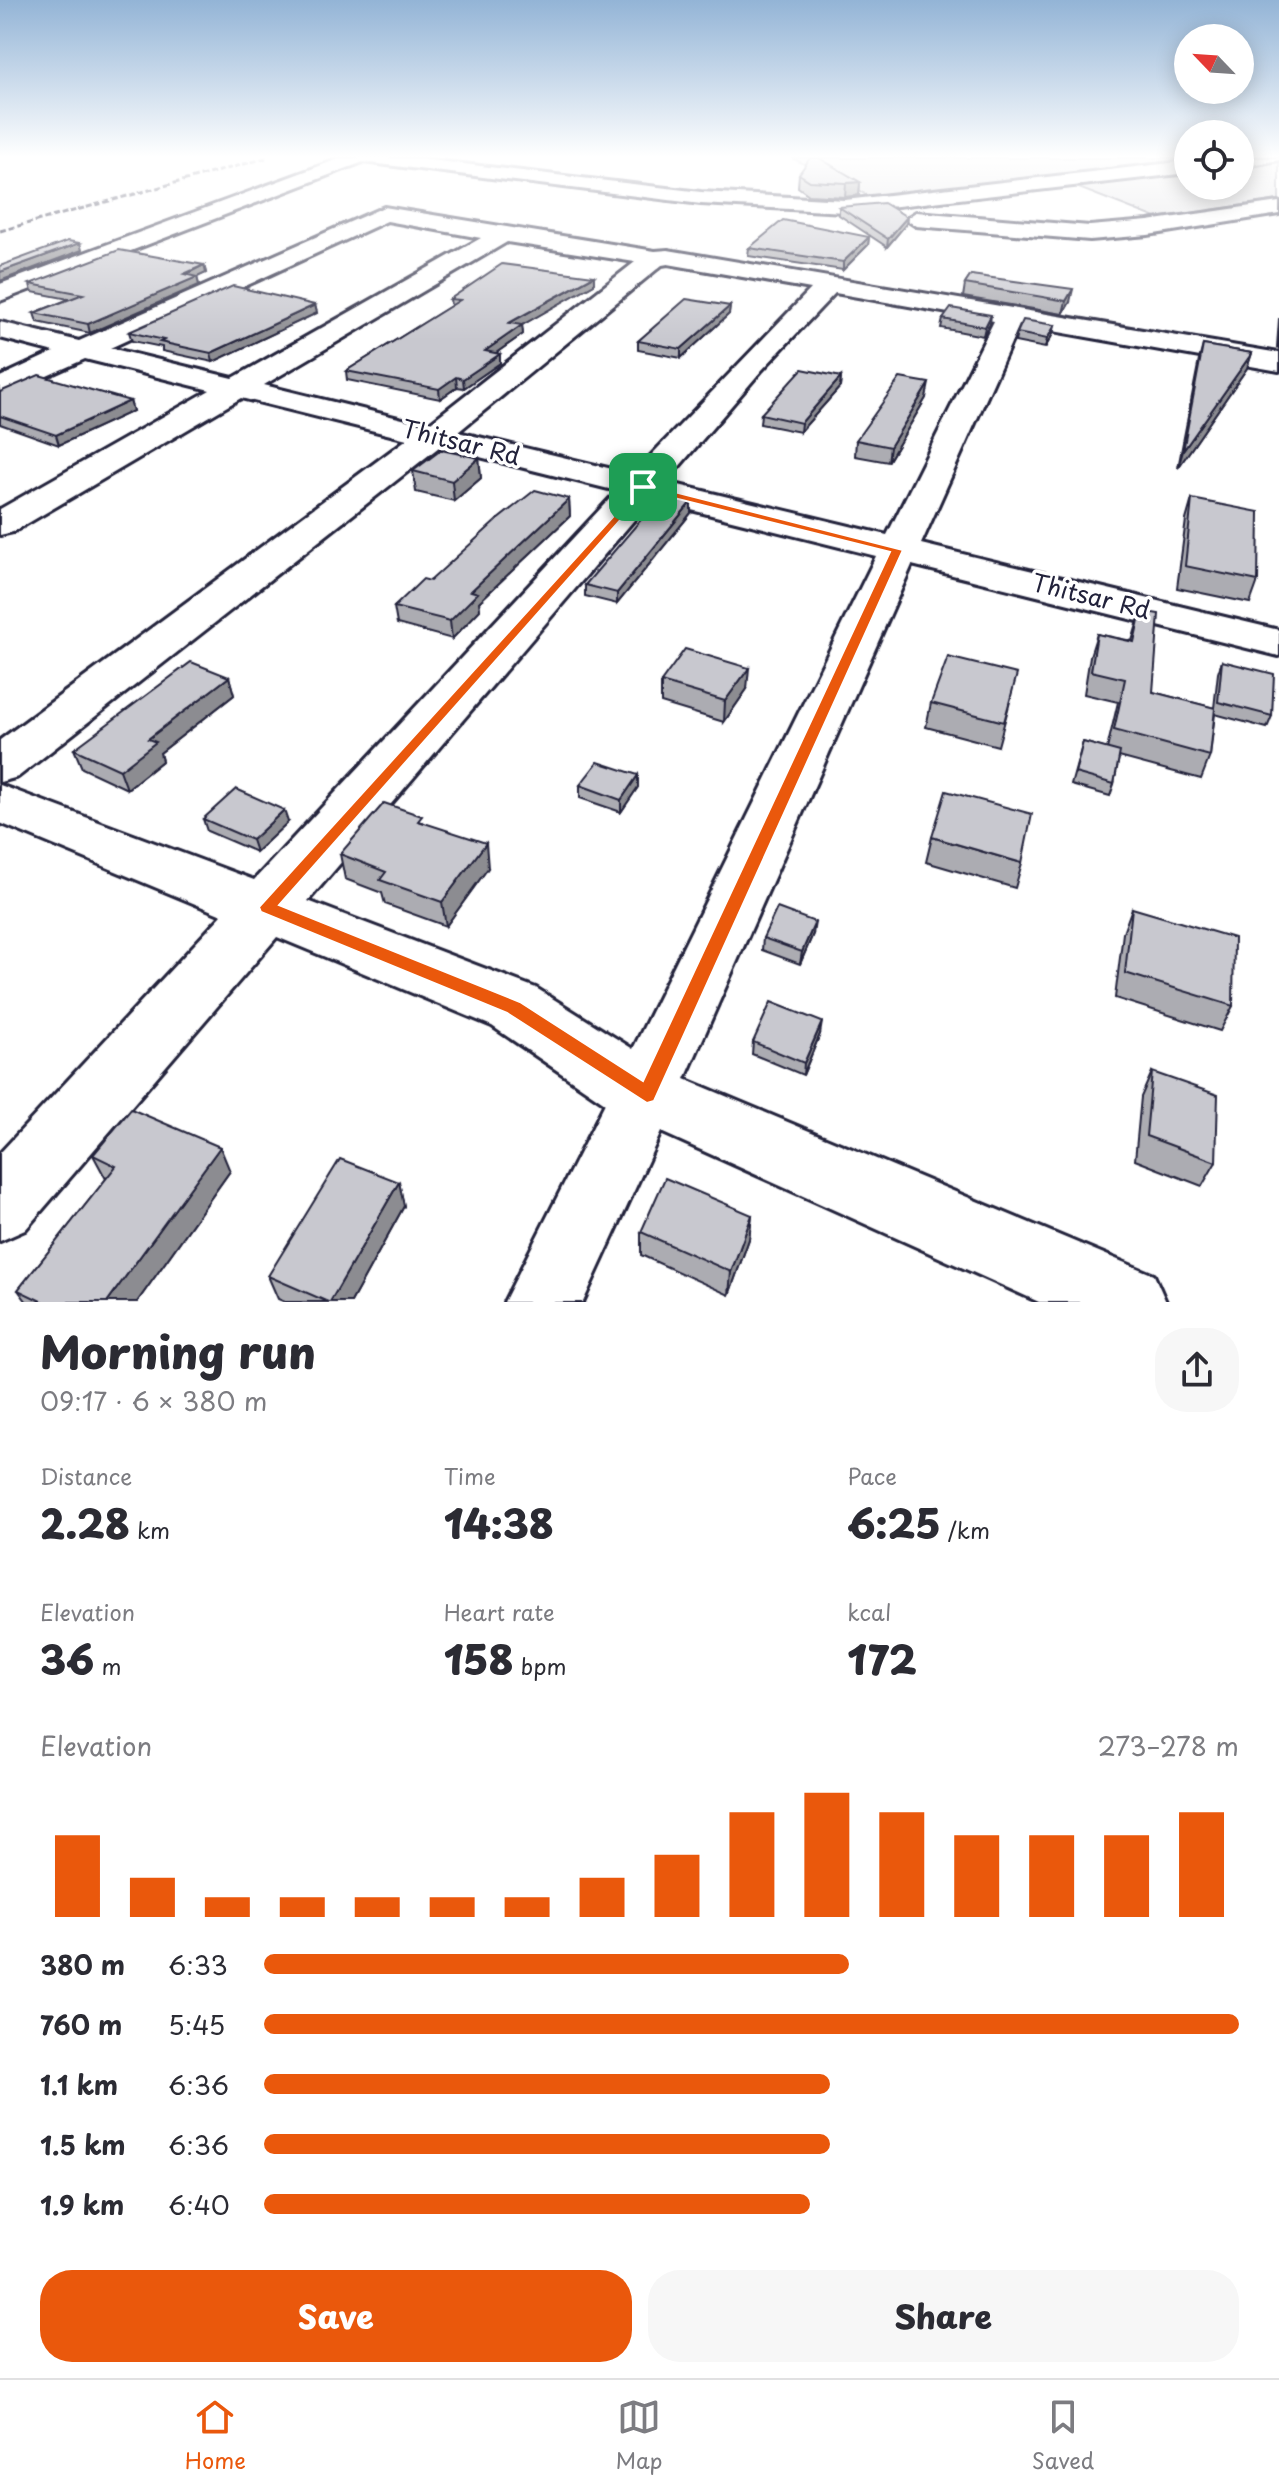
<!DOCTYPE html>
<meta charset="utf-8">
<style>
:root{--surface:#fff;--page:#f7f7f7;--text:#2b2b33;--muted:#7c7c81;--line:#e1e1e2;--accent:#ea580c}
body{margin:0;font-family:"Playpen Sans",sans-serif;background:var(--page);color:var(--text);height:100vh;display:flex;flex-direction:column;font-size:30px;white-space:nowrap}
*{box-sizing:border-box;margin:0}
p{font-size:26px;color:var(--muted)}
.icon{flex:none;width:44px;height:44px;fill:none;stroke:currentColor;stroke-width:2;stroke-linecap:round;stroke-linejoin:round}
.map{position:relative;height:1302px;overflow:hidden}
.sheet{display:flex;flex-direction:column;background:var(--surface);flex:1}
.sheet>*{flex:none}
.needle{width:52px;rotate:295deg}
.controls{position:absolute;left:1174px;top:24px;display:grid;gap:16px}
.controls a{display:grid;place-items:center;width:80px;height:80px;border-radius:50%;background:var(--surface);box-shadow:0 4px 20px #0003;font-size:40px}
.pin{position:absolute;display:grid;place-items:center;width:68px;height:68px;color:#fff;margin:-34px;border-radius:16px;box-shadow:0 4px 12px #0006}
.round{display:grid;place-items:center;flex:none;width:84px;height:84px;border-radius:32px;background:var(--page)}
.head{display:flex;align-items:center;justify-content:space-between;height:136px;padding:0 40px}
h1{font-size:44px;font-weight:800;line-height:60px}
.stats{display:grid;grid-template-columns:repeat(3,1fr);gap:12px;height:136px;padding:8px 40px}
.stats div{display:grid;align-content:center}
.stats b{font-size:40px;font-weight:800}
.stats small{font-size:22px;font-weight:400}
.stats p{font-size:22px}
.chart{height:224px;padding:16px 40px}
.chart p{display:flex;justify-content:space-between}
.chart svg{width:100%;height:144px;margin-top:8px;stroke:var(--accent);stroke-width:6}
.cta{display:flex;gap:16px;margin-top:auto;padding:16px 40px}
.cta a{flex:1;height:92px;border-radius:32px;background:var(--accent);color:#fff;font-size:32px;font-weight:800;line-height:92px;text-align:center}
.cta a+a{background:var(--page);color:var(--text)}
ul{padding:0 40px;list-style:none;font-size:26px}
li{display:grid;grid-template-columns:128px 96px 1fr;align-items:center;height:60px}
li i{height:20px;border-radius:10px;background:var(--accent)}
.tab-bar{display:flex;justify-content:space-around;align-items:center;height:112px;border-top:2px solid var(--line);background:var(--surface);font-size:22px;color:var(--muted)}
.tab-bar a{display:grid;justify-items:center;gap:4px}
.tab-bar .active{color:var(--accent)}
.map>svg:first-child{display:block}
.green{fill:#dfdfe2;stroke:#80808e;stroke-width:2}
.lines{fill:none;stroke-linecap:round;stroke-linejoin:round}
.minor-casing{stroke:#22223b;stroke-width:6}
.minor{fill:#fff;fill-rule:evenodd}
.rail{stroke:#22223b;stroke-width:3;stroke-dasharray:6 3;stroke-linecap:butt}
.wall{fill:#acacb2;stroke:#22223b;stroke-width:2}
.shaded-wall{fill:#8c8c91;stroke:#22223b;stroke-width:2}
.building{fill:#c8c8cf;stroke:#22223b;stroke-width:2}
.route{fill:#ea580c;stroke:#fff;stroke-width:2;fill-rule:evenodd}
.labels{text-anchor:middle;stroke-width:7;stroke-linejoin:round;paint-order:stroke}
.far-street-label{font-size:24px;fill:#22223b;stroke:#fff}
</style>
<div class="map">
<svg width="1279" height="1302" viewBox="0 0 1279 1302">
<rect width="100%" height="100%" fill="#fff"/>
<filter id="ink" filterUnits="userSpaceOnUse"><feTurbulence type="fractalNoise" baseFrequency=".0125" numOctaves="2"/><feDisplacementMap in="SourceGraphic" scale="16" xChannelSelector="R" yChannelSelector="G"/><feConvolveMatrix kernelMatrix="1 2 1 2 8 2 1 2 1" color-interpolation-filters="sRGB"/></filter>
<g filter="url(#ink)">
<g class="green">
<path d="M 792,158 L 1188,158 L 1188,163 L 871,197 Z"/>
<path d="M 1279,161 L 1279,200 L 1156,218 L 1066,183 L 1188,170 L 1188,186 L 1240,186 L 1240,164 Z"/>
</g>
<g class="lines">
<g class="minor-casing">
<g id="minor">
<path d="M 341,158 L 413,158 L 701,192 L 845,200 L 1188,161 L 1188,173 L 845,212 L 701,204 L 363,162 L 0,301 L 0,284 Z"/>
<path d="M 1240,158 L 1279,158 L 1279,160 L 1240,167 Z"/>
<path d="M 1279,202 L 1279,214 L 1148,235 L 1090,240 L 916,226 L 905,219 L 916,212 L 1090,226 L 1148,221 Z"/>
<path d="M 384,207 L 655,251 L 668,250 L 1279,353 L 1279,371 L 1019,325 L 921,544 L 1279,630 L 1279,656 L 912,565 L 685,1079 L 1154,1275 L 1166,1302 L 1039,1302 L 661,1132 L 583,1302 L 504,1302 L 605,1103 L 492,1026 L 277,937 L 25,1230 L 0,1241 L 0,1153 L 222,915 L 0,823 L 0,785 L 254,880 L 617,491 L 439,447 L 18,777 L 0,782 L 0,740 L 407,439 L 241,398 L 13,532 L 0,535 L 0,509 L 210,390 L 85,359 L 0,397 L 0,377 L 54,352 L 0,338 L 0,322 L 79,341 ZM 387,221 L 481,238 L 233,378 L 110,348 ZM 507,242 L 635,262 L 427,425 L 264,385 ZM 668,264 L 811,289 L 633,474 L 458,432 L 662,265 ZM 835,293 L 994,321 L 887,535 L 666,482 L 761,371 ZM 651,500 L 876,556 L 633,1049 L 536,988 L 308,901 Z"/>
</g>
</g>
<use href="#minor" class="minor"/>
<path class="rail" d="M 0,231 L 266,158"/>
</g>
<g class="wall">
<path d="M 799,174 L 860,182 L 859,195 L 845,197 L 809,195 L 798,187 Z"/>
<path d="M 839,207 L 906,224 L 887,247 L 839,215 Z"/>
<path d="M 869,237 L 868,245 L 843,270 L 748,256 L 749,248 Z"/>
<path d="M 204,265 L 206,273 L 197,277 L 199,285 L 90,333 L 37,322 L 34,313 L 69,299 L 32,292 L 30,284 Z"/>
<path d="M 971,275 L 1070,302 L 1063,314 L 963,297 L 965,284 Z"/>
<path d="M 594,276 L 594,284 L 522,325 L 523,334 L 496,353 L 500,363 L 464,388 L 457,387 L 440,399 L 347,380 L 346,371 L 451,306 L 450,299 Z"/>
<path d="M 315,305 L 317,313 L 213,362 L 162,351 L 162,347 L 132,341 L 129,332 Z"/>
<path d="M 730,306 L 729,314 L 681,358 L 638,350 L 638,341 Z"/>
<path d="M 1279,318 L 1279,349 L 1277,348 Z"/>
<path d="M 943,319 L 990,323 L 983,336 L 941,328 Z"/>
<path d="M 1055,325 L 1053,334 L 1045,348 L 1015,342 L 1017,333 Z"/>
<path d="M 1203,345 L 1252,353 L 1247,368 L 1178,468 L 1199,360 Z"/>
<path d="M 841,377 L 840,387 L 800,432 L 760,424 L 761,414 Z"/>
<path d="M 0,392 L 130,401 L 133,411 L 59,445 L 0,424 Z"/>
<path d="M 926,398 L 888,462 L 855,456 L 856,440 Z"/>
<path d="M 479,458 L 481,478 L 454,501 L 416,492 L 413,471 Z"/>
<path d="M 569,499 L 570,516 L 479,602 L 480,610 L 452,639 L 397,624 L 394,607 L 430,581 Z"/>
<path d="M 1192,499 L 1258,581 L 1250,603 L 1177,588 L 1186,520 Z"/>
<path d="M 691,513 L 617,604 L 585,596 L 585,585 Z"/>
<path d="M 1141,611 L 1153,692 L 1214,708 L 1218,673 L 1222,661 L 1272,716 L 1267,728 L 1215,714 L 1210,756 L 1201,779 L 1119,757 L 1114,784 L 1110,796 L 1071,785 L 1083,742 L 1107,749 L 1118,702 L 1084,694 L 1090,656 L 1097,634 L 1132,641 Z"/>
<path d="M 229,677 L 234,695 L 160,753 L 162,761 L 127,789 L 82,768 L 74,749 Z"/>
<path d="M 661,682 L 747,689 L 724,722 L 661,703 Z"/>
<path d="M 1011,698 L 998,746 L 926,727 L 931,703 Z"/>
<path d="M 638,775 L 638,787 L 621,812 L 580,798 L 580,785 Z"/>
<path d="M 203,819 L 288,822 L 256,852 L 207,831 Z"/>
<path d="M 423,822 L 488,868 L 446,926 L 385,904 L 382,893 L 345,879 L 340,854 Z"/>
<path d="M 932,837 L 1022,863 L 1015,888 L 926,862 Z"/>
<path d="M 1132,908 L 1233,1006 L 1220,1031 L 1115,998 L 1123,933 Z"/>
<path d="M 813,934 L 800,964 L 762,950 L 763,938 Z"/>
<path d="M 820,1034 L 803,1075 L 752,1054 L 753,1042 Z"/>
<path d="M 1152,1072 L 1216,1162 L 1202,1186 L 1135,1160 L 1141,1097 Z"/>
<path d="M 93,1155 L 230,1171 L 137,1302 L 27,1302 L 18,1290 L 106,1179 Z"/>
<path d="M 399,1182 L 404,1206 L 351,1302 L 285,1302 L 278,1299 L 268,1276 Z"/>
<path d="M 752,1215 L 749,1239 L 729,1295 L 641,1255 L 641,1232 Z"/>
</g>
<g class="shaded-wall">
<path d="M 860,182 L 859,195 L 845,197 L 846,183 Z"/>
<path d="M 907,217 L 906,224 L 887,247 L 888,239 Z"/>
<path d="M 869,237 L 868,245 L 843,270 L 843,262 Z"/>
<path d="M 80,243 L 82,250 L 0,281 L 0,272 Z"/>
<path d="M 204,265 L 206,273 L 197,277 L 199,285 L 90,333 L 88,324 Z"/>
<path d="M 594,276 L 594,284 L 510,332 L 509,323 Z"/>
<path d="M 1073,289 L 1070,302 L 1063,314 L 1066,301 Z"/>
<path d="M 315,305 L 317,313 L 213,362 L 211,353 Z"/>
<path d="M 730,306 L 729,314 L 681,358 L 681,349 Z"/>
<path d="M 991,315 L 990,323 L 983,336 L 985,327 Z"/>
<path d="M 522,325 L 523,334 L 486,360 L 485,351 Z"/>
<path d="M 1055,325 L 1053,334 L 1045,348 L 1047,339 Z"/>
<path d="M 1252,353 L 1247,368 L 1178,468 L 1183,451 Z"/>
<path d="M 500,354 L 500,363 L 464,388 L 463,379 Z"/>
<path d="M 456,377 L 457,387 L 440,399 L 439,389 Z"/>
<path d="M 841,377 L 840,387 L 800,432 L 801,423 Z"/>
<path d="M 929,383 L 926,398 L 888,462 L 890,447 Z"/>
<path d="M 130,401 L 133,411 L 59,445 L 56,435 Z"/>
<path d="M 479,458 L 481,478 L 454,501 L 452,481 Z"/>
<path d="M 569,499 L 570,516 L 479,602 L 480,610 L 452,639 L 450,621 L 471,591 Z"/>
<path d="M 691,502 L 691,513 L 617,604 L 617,593 Z"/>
<path d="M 749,668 L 747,689 L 724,722 L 725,701 Z"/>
<path d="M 229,677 L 234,695 L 160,753 L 162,761 L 127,789 L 120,770 L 148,739 Z"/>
<path d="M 638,775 L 638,787 L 621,812 L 621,800 Z"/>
<path d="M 284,810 L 288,822 L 256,852 L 252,840 Z"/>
<path d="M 486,843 L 488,868 L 446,926 L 442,902 Z"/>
<path d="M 815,922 L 813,934 L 800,964 L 802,952 Z"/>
<path d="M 822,1022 L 820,1034 L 803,1075 L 804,1063 Z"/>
<path d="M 220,1147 L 230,1171 L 137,1302 L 107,1302 Z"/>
<path d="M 399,1182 L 404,1206 L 351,1302 L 330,1302 Z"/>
<path d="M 752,1215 L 749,1239 L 729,1295 L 731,1272 Z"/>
</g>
<g class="building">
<path d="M 810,158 L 819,158 L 860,182 L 846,183 L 810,181 L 799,174 Z"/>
<path d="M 884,203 L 907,217 L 888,239 L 839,207 Z"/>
<path d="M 783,220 L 869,237 L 843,262 L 749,248 Z"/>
<path d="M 68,241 L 80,243 L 0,272 L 0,266 Z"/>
<path d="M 119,250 L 204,265 L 184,274 L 197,277 L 88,324 L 34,313 L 83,294 L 30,284 Z"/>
<path d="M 502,264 L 594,276 L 509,323 L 522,325 L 485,351 L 500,354 L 463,379 L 456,377 L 439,389 L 346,371 L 460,300 L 450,299 Z"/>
<path d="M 971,275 L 1073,289 L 1066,301 L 965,284 Z"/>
<path d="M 233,286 L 315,305 L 211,353 L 160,342 L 164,340 L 129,332 Z"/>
<path d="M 686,299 L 730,306 L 681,349 L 638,341 Z"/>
<path d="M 951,308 L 991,315 L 985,327 L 943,319 Z"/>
<path d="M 1023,320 L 1055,325 L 1047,339 L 1017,333 Z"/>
<path d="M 1203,345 L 1252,353 L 1183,451 Z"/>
<path d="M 802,369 L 841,377 L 801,423 L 761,414 Z"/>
<path d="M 39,375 L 130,401 L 56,435 L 0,416 L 0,392 Z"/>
<path d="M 900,378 L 929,383 L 890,447 L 856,440 Z"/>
<path d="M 441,450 L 479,458 L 452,481 L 413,471 Z"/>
<path d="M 535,490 L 569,499 L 471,591 L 478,593 L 450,621 L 394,607 L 423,579 L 430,581 L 497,520 Z"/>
<path d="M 662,495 L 691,502 L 617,593 L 585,585 Z"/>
<path d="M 1192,499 L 1259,512 L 1258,581 L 1185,566 Z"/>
<path d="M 1141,611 L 1159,614 L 1153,692 L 1215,708 L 1210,756 L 1114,730 L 1125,679 L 1091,671 L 1097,634 L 1134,642 Z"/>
<path d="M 685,649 L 749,668 L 725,701 L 661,682 Z"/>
<path d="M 948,657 L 1017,674 L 1004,722 L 931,703 Z"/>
<path d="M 1222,661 L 1274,674 L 1272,716 L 1218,702 Z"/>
<path d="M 191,662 L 229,677 L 148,739 L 156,742 L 120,770 L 74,749 Z"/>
<path d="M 1083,742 L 1120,752 L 1114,784 L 1075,773 Z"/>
<path d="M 598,762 L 638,775 L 621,800 L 580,785 Z"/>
<path d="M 236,789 L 284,810 L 252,840 L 203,819 Z"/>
<path d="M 946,791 L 1032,814 L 1022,863 L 932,837 Z"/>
<path d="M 384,803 L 422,816 L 418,821 L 486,843 L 442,902 L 380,880 L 386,872 L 340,854 Z"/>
<path d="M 777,908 L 815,922 L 802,952 L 763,938 Z"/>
<path d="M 1132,908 L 1234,938 L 1233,1006 L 1125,973 Z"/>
<path d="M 771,1002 L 822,1022 L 804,1063 L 753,1042 Z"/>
<path d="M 1152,1072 L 1218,1095 L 1216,1162 L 1146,1136 Z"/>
<path d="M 131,1109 L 220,1147 L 107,1302 L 43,1302 L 18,1290 L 116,1166 L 93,1155 Z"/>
<path d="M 340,1159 L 399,1182 L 330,1302 L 328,1302 L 268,1276 Z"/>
<path d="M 665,1178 L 752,1215 L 731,1272 L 641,1232 Z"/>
</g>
</g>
<linearGradient id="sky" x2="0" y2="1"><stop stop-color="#93b4d6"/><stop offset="0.46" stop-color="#fff"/><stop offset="1" stop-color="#fff" stop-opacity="0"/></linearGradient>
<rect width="1279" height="340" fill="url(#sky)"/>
<path class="route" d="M 643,484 L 903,550 L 654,1101 L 647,1103 L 507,1013 L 261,912 L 259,907 ZM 646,491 L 890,552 L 643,1081 L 520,1002 L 279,905 Z"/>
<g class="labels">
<g class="far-street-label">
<text transform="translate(461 443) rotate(14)" y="8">Thitsar Rd</text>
<text transform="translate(1091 597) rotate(14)" y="8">Thitsar Rd</text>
</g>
</g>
</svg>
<div class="controls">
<a><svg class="needle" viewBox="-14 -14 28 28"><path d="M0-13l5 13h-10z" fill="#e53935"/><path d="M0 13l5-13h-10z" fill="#7c7c81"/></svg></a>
<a><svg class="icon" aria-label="locate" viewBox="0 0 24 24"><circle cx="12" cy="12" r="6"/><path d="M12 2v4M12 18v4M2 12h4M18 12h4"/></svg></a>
</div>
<div class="pin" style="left:643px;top:487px;background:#1e9e55"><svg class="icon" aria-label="arrive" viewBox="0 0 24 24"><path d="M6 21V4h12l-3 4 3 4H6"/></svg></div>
</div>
<section class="sheet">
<div class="head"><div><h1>Morning run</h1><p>09:17 · 6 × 380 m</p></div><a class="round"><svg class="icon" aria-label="share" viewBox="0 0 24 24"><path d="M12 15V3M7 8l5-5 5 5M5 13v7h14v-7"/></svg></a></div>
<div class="stats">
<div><p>Distance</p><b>2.28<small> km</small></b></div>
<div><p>Time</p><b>14:38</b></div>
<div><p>Pace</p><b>6:25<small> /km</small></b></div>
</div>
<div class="stats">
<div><p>Elevation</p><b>36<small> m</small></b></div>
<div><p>Heart rate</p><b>158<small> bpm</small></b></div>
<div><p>kcal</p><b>172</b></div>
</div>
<div class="chart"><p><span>Elevation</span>273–278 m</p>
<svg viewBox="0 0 160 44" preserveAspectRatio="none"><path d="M5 44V19M15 44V32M25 44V38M35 44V38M45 44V38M55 44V38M65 44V38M75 44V32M85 44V25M95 44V12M105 44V6M115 44V12M125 44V19M135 44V19M145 44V19M155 44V12"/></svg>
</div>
<ul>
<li><b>380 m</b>6:33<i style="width:60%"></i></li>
<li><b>760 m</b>5:45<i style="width:100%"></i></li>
<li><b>1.1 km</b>6:36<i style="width:58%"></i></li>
<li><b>1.5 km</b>6:36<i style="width:58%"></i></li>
<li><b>1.9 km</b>6:40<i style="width:56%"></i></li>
</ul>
<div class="cta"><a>Save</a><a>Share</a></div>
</section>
<nav class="tab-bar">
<a class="active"><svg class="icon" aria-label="home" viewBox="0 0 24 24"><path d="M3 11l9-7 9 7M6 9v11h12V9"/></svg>Home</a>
<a><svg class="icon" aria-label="map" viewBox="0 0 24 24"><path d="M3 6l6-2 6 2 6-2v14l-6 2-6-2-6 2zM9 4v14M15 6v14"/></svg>Map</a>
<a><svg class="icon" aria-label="saved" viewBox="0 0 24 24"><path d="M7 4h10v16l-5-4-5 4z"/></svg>Saved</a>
</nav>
